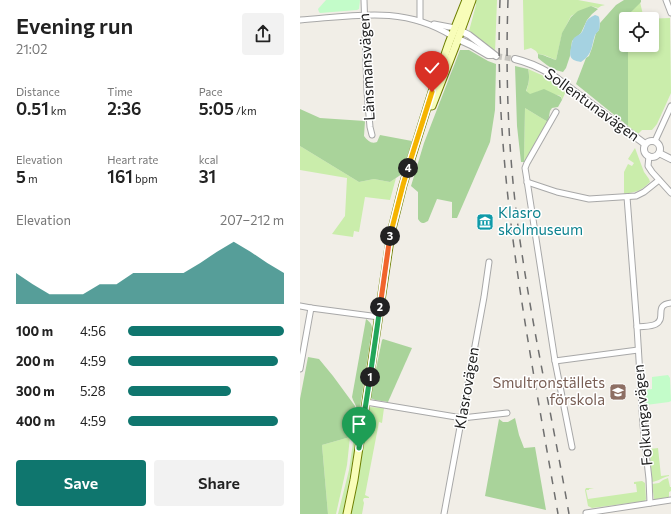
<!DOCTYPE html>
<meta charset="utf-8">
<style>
:root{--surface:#fff;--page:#f2f2f2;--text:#222;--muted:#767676;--accent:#0f766e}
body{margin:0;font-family:Commissioner,sans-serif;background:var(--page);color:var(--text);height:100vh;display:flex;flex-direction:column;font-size:15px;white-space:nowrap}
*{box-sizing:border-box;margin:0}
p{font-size:13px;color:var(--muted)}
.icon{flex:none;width:22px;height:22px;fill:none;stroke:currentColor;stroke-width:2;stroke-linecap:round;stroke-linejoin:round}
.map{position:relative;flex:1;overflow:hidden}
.drawer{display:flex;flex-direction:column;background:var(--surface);width:300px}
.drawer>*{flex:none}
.controls{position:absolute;left:319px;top:12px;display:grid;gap:8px}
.controls a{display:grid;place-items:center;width:40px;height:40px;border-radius:4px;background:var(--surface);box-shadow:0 2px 6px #0003;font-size:20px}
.pin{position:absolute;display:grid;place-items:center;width:34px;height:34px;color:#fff;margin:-41px -17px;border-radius:50% 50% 50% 0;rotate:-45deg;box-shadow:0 0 4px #0007}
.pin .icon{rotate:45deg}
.km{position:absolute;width:20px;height:20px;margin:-10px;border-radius:50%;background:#222;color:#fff;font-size:11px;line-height:20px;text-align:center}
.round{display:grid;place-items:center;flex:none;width:42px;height:42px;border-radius:4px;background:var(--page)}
.head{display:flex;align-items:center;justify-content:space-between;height:68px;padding:0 16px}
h1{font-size:22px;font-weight:600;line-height:30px}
.figures{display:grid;grid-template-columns:repeat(3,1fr);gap:6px;height:68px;padding:4px 16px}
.figures div{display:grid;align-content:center}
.figures b{font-size:17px;font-weight:600}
.figures small{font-size:11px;font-weight:400}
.figures p{font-size:11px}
.chart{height:112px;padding:8px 16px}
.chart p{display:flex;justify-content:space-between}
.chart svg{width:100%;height:72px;margin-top:4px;fill:var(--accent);opacity:.7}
.action{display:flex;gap:8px;margin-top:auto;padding:8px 16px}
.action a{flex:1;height:46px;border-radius:4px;background:var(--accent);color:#fff;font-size:16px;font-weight:600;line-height:46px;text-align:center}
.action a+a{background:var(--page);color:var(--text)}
ul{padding:0 16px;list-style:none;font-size:13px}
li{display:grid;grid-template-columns:64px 48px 1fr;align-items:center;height:30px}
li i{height:10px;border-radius:5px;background:var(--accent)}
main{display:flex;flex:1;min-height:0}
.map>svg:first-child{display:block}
.grass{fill:#caedab}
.forest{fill:#a9d39a}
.park{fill:#c3fcc9}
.water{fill:#a5d2e1}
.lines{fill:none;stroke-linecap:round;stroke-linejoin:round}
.tertiary-tunnel{stroke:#c7c5bf;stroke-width:6;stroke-dasharray:6 3;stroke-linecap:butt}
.minor-casing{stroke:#a8a8a8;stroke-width:7}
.tertiary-casing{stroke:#a8a8a8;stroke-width:8}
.secondary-casing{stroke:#6e7f00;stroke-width:9}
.minor{stroke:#fff;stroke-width:5}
.tertiary{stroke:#fff;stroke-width:6}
.secondary{stroke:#f8fdb9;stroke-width:7}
.rail{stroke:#6f6f6f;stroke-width:1.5;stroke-dasharray:8 8;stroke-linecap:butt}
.split-1-casing{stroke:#fff;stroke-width:8}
.split-2-casing{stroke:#fff;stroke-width:8}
.split-3-casing{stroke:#fff;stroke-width:8}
.split-4-casing{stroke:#fff;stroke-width:8}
.split-5-casing{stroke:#fff;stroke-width:8}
.split-1{stroke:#22a559;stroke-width:5}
.split-2{stroke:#22a559;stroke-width:5}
.split-3{stroke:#f0652b;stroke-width:5}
.split-4{stroke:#f5b400;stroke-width:5}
.split-5{stroke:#f5b400;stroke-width:5}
.labels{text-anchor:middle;stroke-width:3;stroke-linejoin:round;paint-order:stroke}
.street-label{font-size:15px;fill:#212121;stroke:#fff}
.culture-label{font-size:15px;fill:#0d838f;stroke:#fff;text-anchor:start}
.education-label{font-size:15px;fill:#785e54;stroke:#fff;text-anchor:end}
</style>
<main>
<section class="drawer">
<div class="head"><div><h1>Evening run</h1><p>21:02</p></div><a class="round"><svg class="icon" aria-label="share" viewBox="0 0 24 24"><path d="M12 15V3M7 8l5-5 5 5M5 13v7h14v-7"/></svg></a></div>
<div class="figures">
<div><p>Distance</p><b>0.51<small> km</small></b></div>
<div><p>Time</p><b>2:36</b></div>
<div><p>Pace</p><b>5:05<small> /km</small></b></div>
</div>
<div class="figures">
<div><p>Elevation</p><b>5<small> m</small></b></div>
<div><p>Heart rate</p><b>161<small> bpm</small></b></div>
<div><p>kcal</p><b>31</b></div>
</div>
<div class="chart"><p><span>Elevation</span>207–212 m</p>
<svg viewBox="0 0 160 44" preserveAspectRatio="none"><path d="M0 44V25L10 32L20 38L30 38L40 38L50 32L60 32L70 25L80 25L90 25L100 25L110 19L120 12L130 6L140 12L150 19L160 25V44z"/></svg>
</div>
<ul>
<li><b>100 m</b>4:56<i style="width:100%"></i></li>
<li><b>200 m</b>4:59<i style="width:96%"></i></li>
<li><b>300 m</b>5:28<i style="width:66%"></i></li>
<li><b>400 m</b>4:59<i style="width:96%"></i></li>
</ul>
<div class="action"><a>Save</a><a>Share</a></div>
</section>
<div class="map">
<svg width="371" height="514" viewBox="0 0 371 514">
<rect width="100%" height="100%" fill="#f1eee7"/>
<g class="grass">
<path d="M 176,0 L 197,0 L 195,53 L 175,37 L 169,31 L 176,5 L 175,3 Z"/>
<path d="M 223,0 L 278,0 L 305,5 L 301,6 L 298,8 L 291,6 L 271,16 L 262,34 L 256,60 L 244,55 L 238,54 L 236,51 L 231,48 L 224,50 Z"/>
<path d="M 340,2 L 344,19 L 370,18 L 371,93 L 357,124 L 352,130 L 342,130 L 338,134 L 328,126 L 328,45 L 352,45 L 352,19 L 328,19 L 328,15 Z"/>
<path d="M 228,69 L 246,77 L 266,91 L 262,100 L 261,96 L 239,91 L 230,95 L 226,92 C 229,83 230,77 228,69 Z"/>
<path d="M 225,108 L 248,122 L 225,162 L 224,162 Z"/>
<path d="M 0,146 L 59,182 L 74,179 L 90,182 L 96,178 L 90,200 L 65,197 L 59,232 L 54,231 L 53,237 L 32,234 L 45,216 L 47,178 L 0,170 Z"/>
<path d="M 335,148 L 344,172 L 349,179 L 350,182 C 341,191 336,192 324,194 L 324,172 L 328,164 L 332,166 L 334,163 L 328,159 Z"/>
<path d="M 70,407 L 84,408 L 82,423 L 79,422 L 65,495 L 69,497 L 69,498 L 64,498 L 63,500 L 64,503 L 62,514 L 51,514 L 66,418 C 69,415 67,410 70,407 Z"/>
<path d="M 57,416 L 59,417 L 54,453 L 43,514 L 38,514 L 49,470 Z"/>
<path d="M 50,437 L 47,465 L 36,514 L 28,514 L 22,445 Z"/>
<path d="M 358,448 L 361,476 L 369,475 L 369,476 C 363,477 359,481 352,482 L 350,449 Z"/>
<path d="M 368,478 L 370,487 L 371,487 L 371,491 L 369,492 L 369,497 L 357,499 L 354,499 L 352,484 L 359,483 L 363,480 Z"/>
<path d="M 342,481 L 345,483 L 346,499 L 345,501 L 292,508 L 288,506 L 285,490 L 286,488 L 294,488 L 289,489 L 289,490 L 286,490 L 288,499 L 337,492 L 336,484 L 334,484 L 334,482 Z"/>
</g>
<g class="forest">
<path d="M 324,0 L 341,0 L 341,2 L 328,15 L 328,19 L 326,19 L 326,45 L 328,45 L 328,126 L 276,84 L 286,58 L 289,56 L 292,48 L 296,33 L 299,30 L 300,23 L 316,5 Z"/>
<path d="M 291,6 L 298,9 L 292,14 L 287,20 L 281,33 L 272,41 L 270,56 L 266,68 L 263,72 C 253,70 246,65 238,58 L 238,54 C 245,55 249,58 256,60 L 262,33 L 271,17 L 278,11 Z"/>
<path d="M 160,50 L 169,50 L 188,61 L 196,64 L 195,110 L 190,142 L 157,218 L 152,218 L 152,202 L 137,199 L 128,221 C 123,224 121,224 118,219 L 118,192 L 111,186 L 124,143 Z"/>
<path d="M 215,66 L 228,69 C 230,77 229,83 226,91 L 230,94 L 244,89 L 261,97 L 262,100 L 258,107 L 252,108 L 250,111 L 248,122 L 225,108 L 224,162 L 221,162 L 217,126 Z"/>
<path d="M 0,109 L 20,118 L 65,121 L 64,136 C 68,141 71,144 77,142 L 80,135 L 112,141 L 102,174 L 90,182 L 74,179 L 59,182 L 0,146 Z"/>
<path d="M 66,319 C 70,322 72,324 72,329 L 59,414 L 58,414 L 56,406 L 53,400 L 52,397 Z"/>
<path d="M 83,339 L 112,348 L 88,402 L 75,400 L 70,398 L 82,340 Z"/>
<path d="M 8,357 L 19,359 L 33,376 L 55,406 L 50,437 L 22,445 L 28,514 L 0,514 L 0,399 Z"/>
<path d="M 215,418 L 219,435 L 224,448 L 235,447 L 246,510 L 185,496 L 199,419 L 203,422 L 208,422 Z"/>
</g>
<g class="park">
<path d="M 26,0 L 60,0 L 59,9 L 57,10 L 20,13 L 19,12 L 18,9 Z"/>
<path d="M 368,375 L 370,378 L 371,401 L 369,402 L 346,405 L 344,390 L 352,389 L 352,377 Z"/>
</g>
<path class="water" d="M 295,15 L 298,16 L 299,17 C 300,21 300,26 299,30 C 298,32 296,33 295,35 C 291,47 293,54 281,62 C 270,60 269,57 271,47 C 272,44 272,40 274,38 C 277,35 280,35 282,32 C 287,23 284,20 295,15 Z"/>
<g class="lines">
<path class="tertiary-tunnel" d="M 196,56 L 215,59"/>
<g class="minor-casing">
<g id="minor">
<path d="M 64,0 L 67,92 L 70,127 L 72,135"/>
<path d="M 366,0 L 371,13"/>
<path d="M 0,20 C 54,16 103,5 152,36"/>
<path d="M 120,21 L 120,0"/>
<path d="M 134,24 L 155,28"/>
<path d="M 256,112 L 227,163 L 225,168 L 226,174 L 255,361 L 272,447"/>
<path d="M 355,141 L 371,106"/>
<path d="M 349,156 L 348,166 L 352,172 L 371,193"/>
<path d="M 227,182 L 257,192 L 289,199 L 336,196 L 344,192 L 359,180"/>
<path d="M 327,197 L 337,327 L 343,425 L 349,479 L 350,503"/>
<path d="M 0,306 L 11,308"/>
<path d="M 337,327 C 343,326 351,327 356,324 C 367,318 353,305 371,303"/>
<path d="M 255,361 L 338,350"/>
<path d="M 0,369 L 11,308 L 79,317"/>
<path d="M 66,402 L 162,418 L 207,413"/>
<path d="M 286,513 L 371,500"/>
<path d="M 144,514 L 184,297 L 189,262"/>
</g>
</g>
<g class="tertiary-casing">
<g id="tertiary">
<path d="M 161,31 L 169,35 L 196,56"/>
<path d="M 158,39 L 171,45 L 188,55 L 192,55"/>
<path d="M 215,59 C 228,62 239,67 251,74 L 345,144"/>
<circle cx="352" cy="149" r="8"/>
<path d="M 359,153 L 371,159"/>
</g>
</g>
<g class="secondary-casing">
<g id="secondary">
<path d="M 132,106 L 155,47 L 172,0"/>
<path d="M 47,514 L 54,480 L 66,402 L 91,233 L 103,185 L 132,92 L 149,43 L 166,0"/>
</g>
</g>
<use href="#minor" class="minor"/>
<use href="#tertiary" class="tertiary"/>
<use href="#secondary" class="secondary"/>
<g class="rail">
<path d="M 200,0 C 193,174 229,344 258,514"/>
<path d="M 208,0 C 205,85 209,171 222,254 C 235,341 254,427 269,514"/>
</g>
</g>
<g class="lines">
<g class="split-1-casing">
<path id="split-1" d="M 59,448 L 70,377"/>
</g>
<g class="split-2-casing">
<path id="split-2" d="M 70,377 L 80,307"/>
</g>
<g class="split-3-casing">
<path id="split-3" d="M 80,307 L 90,236"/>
</g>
<g class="split-4-casing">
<path id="split-4" d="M 90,236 L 103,185 L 108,168"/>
</g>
<g class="split-5-casing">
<path id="split-5" d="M 108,168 L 132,92"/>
</g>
<use href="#split-1" class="split-1"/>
<use href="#split-2" class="split-2"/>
<use href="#split-3" class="split-3"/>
<use href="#split-4" class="split-4"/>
<use href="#split-5" class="split-5"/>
</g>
<defs>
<g id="museum-square" transform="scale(0.9)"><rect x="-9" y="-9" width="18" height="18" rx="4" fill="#0f9aa8" stroke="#fff"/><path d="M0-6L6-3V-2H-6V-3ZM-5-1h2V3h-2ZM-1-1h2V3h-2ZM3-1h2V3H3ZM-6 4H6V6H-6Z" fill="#fff"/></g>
<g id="school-square" transform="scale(0.9)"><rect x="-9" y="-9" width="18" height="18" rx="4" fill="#8d6e63" stroke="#fff"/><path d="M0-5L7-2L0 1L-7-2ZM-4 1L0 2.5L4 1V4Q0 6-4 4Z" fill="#fff"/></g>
</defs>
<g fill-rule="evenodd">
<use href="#museum-square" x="185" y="222"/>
<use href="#school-square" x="318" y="392"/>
</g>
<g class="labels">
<g class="street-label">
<text transform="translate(67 67) rotate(-93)" y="5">Länsmansvägen</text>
<text transform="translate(292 105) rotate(36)" y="5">Sollentunavägen</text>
<text transform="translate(167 388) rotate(-80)" y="5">Klasrovägen</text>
<text transform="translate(343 415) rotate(-95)" y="5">Folkungavägen</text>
</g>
<g class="culture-label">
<text x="198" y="218">Klasro<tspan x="198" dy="17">skolmuseum</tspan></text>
</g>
<g class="education-label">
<text x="305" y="388">Smultronställets<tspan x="305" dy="17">förskola</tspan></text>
</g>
</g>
</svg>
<div class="controls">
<a><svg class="icon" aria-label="locate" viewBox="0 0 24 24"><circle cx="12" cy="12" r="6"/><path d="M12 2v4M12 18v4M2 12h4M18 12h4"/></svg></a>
</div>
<div class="pin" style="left:59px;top:448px;background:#1e9e55"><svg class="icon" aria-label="arrive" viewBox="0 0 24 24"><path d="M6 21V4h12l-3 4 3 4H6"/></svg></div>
<div class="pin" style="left:132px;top:92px;background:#d93025"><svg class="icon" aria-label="check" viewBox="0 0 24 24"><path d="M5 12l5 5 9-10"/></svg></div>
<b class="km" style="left:70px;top:377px">1</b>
<b class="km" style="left:80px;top:307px">2</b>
<b class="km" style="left:90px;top:236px">3</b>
<b class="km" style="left:108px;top:168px">4</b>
</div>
</main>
